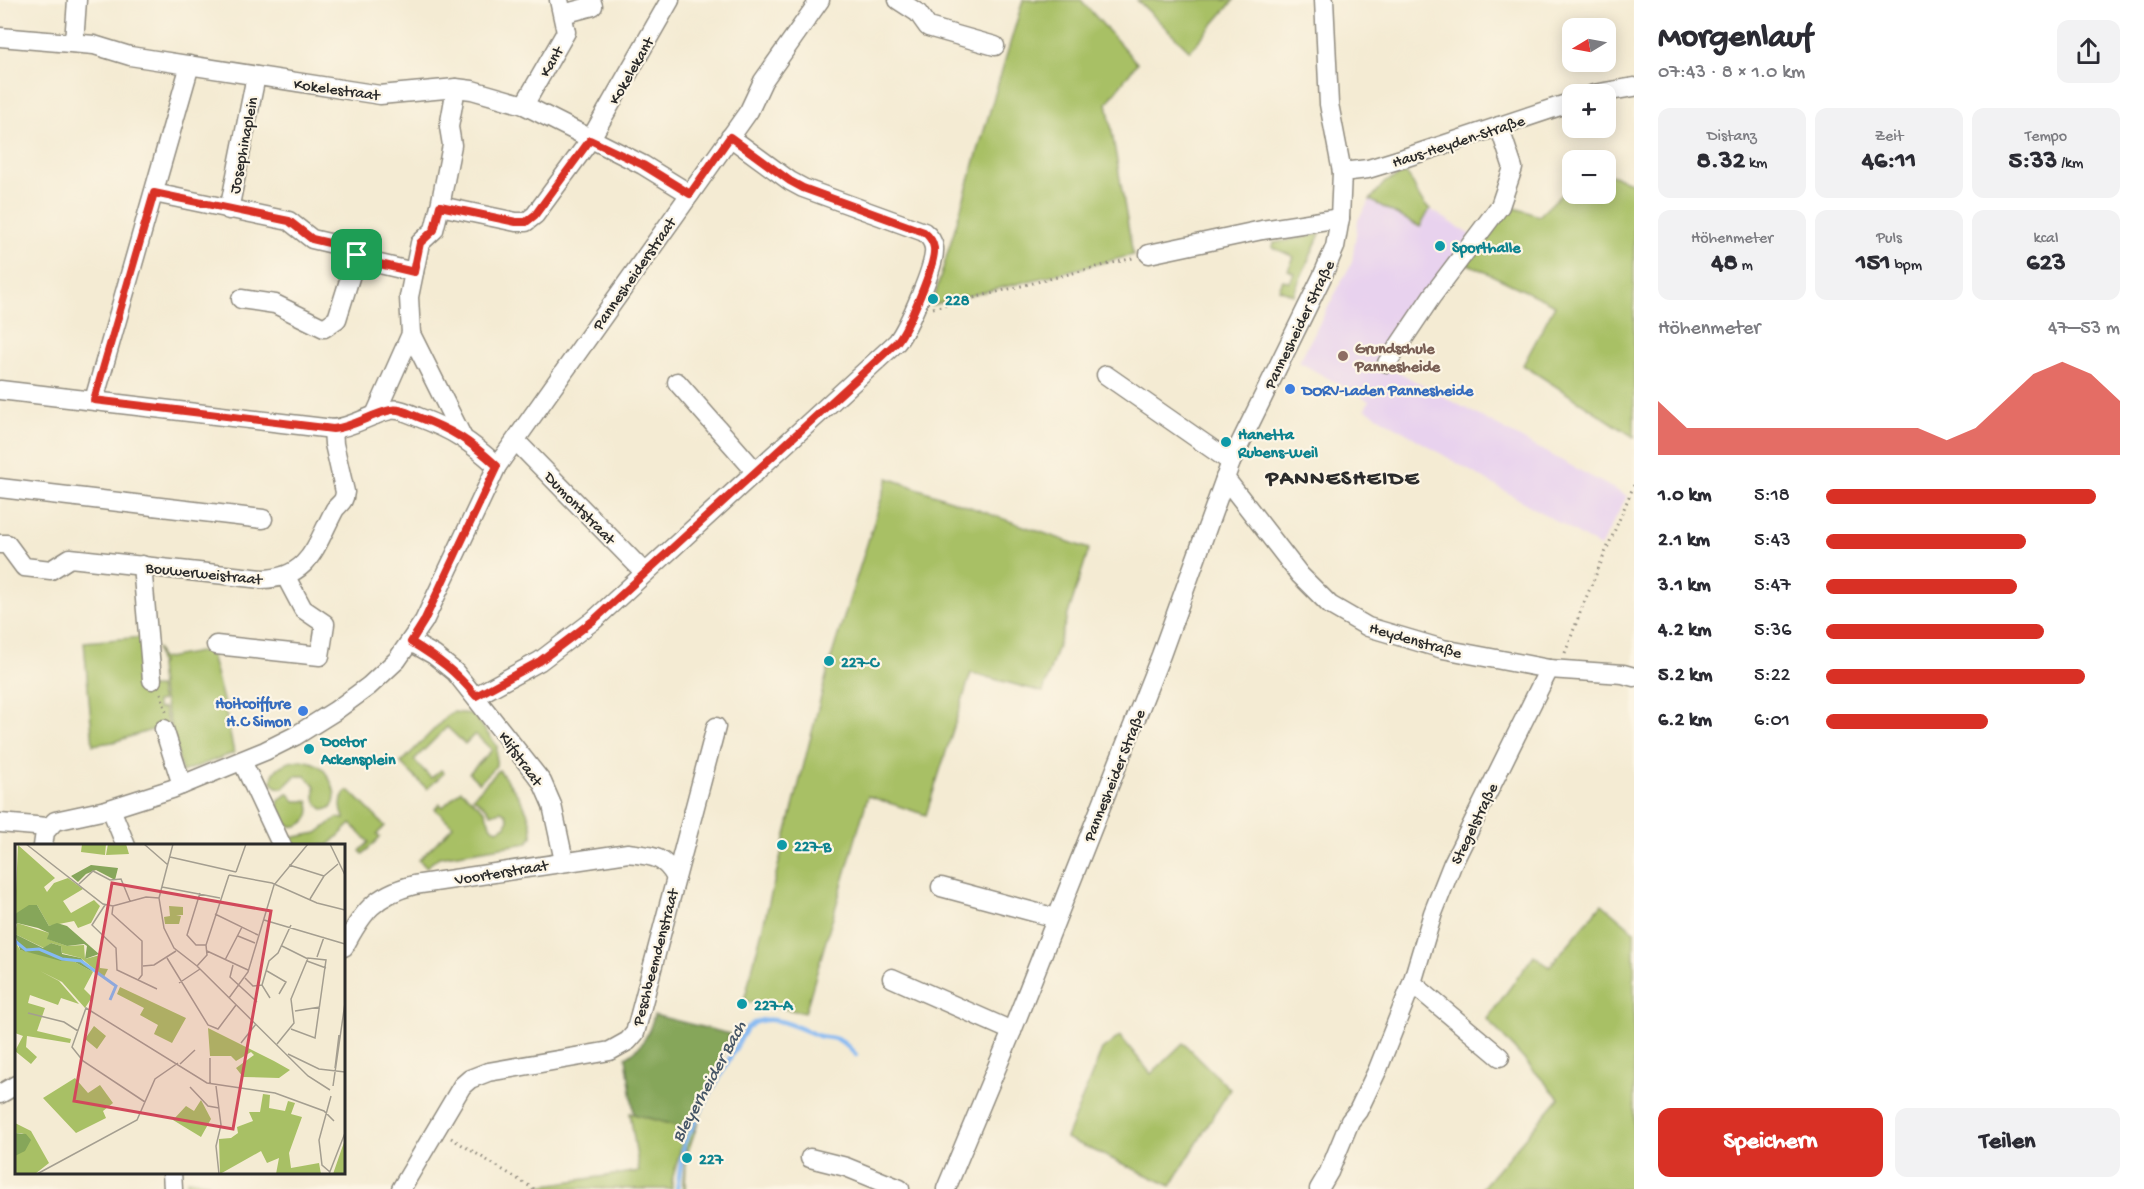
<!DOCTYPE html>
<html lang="de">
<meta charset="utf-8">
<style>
:root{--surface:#fff;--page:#f2f2f3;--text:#2b2b33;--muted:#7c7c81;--accent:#d93025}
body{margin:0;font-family:"Gochi Hand",sans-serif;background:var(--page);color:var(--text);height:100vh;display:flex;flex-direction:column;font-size:22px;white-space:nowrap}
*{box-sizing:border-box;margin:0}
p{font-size:20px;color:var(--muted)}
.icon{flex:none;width:33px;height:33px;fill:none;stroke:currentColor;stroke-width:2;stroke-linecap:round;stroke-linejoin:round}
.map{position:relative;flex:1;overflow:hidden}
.side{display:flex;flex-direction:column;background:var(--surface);width:510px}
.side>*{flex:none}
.needle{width:39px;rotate:260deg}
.controls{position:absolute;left:1562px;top:18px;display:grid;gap:12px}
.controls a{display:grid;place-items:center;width:54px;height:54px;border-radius:12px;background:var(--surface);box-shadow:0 3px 15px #0003;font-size:30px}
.pin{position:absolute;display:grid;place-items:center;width:51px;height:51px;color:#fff;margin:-26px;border-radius:12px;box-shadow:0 3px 9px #0006}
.round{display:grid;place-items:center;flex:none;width:63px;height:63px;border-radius:12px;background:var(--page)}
.summary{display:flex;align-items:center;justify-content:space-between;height:102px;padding:0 24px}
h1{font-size:33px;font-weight:800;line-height:45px}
.stats{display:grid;grid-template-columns:repeat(3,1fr);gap:9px;height:102px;padding:6px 24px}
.stats div{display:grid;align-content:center;border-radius:12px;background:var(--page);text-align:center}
.stats b{font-size:26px;font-weight:800}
.stats small{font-size:16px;font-weight:400}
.stats p{font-size:16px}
.chart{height:168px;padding:12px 24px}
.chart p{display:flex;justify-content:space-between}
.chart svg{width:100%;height:108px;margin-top:6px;fill:var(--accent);opacity:.7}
.action{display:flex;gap:12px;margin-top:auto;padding:12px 24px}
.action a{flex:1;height:69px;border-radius:12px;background:var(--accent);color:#fff;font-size:24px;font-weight:800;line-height:69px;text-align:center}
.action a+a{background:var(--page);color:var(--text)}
ul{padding:0 24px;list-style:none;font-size:20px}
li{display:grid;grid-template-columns:96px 72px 1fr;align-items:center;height:45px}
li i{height:15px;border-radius:8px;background:var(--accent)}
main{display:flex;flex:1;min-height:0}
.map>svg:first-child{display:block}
.built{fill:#e8d2ee}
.green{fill:#a8c065;stroke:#6a7648;stroke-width:1.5}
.forest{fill:#86a65a;stroke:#586842;stroke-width:1.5}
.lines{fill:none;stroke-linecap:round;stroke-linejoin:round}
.stream{stroke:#84b9f3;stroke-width:4.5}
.minor-casing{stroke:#908b7f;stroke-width:21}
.path{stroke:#908b7f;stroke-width:3;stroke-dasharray:1.5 4.5;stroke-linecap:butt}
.minor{stroke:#fff;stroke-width:18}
.route-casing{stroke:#fff;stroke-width:12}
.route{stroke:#d93025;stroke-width:8}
.culture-dot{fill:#0f9aa8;stroke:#fcf5e5;stroke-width:2}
.education-dot{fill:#8d6e63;stroke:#fcf5e5;stroke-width:2}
.shop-dot{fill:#3f7fe0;stroke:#fcf5e5;stroke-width:2}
.labels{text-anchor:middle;stroke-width:4.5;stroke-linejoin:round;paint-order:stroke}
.street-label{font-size:16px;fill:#2b2b2b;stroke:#fcf5e5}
.culture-label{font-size:16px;font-weight:bold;fill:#0d838f;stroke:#fcf5e5;text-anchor:start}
.education-label{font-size:16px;font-weight:bold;fill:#785e54;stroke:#fcf5e5;text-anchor:start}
.shop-label{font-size:16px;font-weight:bold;fill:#366cbe;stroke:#fcf5e5;text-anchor:start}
.water-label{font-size:18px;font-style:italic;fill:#465667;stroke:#fcf5e5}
.district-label{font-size:22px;font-weight:bold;letter-spacing:1.5px;fill:#2b2b2b;stroke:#fcf5e5}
.inset-river{fill:none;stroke:#84b9f3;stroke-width:3}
.inset-road{fill:none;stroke:#a49e90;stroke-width:1.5}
.view{fill:#d1495b;fill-opacity:0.15;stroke:#d1495b;stroke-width:3}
.inset-edge{fill:none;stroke:#2b2b2b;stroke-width:3}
</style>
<main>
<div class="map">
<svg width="1634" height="1189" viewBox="0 0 1634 1189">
<rect width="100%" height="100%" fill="#fcf5e5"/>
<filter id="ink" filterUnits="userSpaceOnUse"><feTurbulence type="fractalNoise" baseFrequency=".0167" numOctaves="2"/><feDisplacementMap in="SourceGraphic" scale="12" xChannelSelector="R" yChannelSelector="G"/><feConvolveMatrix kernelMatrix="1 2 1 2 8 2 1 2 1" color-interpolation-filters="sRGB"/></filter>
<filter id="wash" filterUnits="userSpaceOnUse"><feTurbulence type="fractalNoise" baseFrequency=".008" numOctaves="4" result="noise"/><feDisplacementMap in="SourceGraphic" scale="24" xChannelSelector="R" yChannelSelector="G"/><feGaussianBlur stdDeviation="1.35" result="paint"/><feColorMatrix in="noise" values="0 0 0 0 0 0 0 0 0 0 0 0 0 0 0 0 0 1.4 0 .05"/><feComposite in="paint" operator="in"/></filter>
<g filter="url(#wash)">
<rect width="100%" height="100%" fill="#f4ebd3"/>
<path class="built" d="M 1406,173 L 1424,205 L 1471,235 L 1380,362 L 1627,496 L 1600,547 L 1365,409 L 1369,401 L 1299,362 L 1352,262 L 1358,220 L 1370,200 L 1385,182 Z"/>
<g class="green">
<path d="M 1023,0 L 1081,0 L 1137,63 L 1107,103 L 1133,255 L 932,305 Z"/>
<path d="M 1137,0 L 1234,0 L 1190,51 Z"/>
<path d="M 1406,173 C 1416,184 1417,201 1430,209 L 1420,227 L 1370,200 L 1385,182 Z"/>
<path d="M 1605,173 L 1634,183 L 1634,437 L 1523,365 L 1555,305 L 1466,263 L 1509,206 L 1539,216 L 1572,184 L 1572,194 L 1605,194 Z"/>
<path d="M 1320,234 L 1293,295 L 1279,289 L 1283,280 L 1290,282 L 1294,273 L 1288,270 L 1294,257 L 1272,247 L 1274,243 Z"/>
<path d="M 888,478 L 1089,549 L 1043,692 L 971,673 L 926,815 L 868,796 L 805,1013 L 744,1001 L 830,661 Z"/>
<path d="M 143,637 L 149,687 L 159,687 L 162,701 L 156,702 L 158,709 L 164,708 L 168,725 L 113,742 L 93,745 L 84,642 Z"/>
<path d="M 157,648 L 161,659 L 210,650 L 224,704 L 234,753 L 182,772 L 161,687 L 159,665 L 162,662 L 159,662 Z"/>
<path d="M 453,712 L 473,714 L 497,746 L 496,766 L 479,783 L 469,773 L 492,750 L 475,734 L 465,744 L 447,727 L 414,760 L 431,778 L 441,770 L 444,773 L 427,789 L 401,763 L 449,714 Z"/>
<path d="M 301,760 C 308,761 314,762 319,766 C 331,774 345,807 324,810 C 313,803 315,797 315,786 L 306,776 L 295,776 L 283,788 L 276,787 L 272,782 C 271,767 288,761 301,760 Z"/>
<path d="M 499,770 C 514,790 533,811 532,837 L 527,843 L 439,857 L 426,867 L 419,860 L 453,826 L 435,809 L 440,804 L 443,807 L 461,790 L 485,811 L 491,827 L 497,830 L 506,826 L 508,819 L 506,814 L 501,811 L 491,814 L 487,808 L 473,797 Z"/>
<path d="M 347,791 L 350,791 L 385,826 L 377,834 L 380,837 L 363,854 L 360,851 L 369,842 L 351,824 L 329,845 L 287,846 L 290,838 L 317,833 L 337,818 L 345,819 C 340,811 339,798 347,791 Z"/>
<path d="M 288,793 L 295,801 L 308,801 C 318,825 285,837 276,814 L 279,800 Z"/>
<path d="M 1602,904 L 1634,931 L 1634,1189 L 1481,1189 L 1559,1098 L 1487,1019 L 1534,955 L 1549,967 Z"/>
<path d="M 1120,1036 L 1151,1074 L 1183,1043 L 1230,1089 L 1171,1186 L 1066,1138 L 1102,1050 Z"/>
<path d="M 630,1113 L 695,1131 L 686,1157 L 685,1189 L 683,1189 C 682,1175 688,1154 685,1143 L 682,1144 L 672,1180 L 672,1189 L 536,1188 L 538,1186 L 639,1171 Z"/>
<path d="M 187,1180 L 207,1182 L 211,1188 L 188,1189 Z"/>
</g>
<path class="forest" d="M 654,1015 L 730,1034 L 695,1131 L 634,1114 L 626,1057 C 643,1047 649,1034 654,1015 Z"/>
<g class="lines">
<path class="stream" d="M 677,1189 L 684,1144 L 704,1104 L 747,1028 C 767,1009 798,1028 819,1036 C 826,1038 836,1037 842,1042 C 847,1045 852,1051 856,1055"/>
</g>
</g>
<g filter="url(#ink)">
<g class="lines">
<g class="minor-casing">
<g id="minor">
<path d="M 898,0 L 918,13 L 928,27 L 995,46"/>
<path d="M 563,14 L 593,6 L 591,0"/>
<path d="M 0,37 L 94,45 L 130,56 L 380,95 L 456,88 L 472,90 L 524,105 L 643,165 L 690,194"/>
<path d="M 74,43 L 77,0"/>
<path d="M 456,88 L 449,127 L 452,145 L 440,206 L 434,230 L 420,243 L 409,297 L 411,334 L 462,436"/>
<path d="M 1593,94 L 1634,87"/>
<path d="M 524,105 L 566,32 L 559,0"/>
<path d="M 1342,172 L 1368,169 L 1404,158 L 1572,102"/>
<path d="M 154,193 L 289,221 L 312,239 L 346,247 L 367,261 L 414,272"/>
<path d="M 440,206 L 516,222 L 526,222 L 535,215 L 590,140 L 670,0"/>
<path d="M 229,210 L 256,76"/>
<path d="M 1149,254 L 1262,230 L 1340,218"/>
<path d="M 241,299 L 275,304 L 324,328 L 337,319 L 357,255"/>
<path d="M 1387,363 L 1432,296 L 1500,206 L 1513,168 L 1499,126"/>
<path d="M 1106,375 L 1231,462"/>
<path d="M 677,382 L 756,472"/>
<path d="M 0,390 L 333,429 C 354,427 371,414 391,410 C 400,408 410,414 418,417 C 453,430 470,441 497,466"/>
<path d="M 94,400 L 190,65"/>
<path d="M 375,415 L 411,334"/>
<path d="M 516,441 L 645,573"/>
<path d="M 1225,478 L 1300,575 L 1330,605 L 1368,627 L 1443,649 L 1549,669 L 1623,674 L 1634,677"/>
<path d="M 0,488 L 263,519"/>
<path d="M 0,544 L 7,544 L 24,567 L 51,570 L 70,558 L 262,579 C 310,578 315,546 335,509 C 341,502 344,502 345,492 L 334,444 L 333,429"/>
<path d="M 142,565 L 152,680"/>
<path d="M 411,642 L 434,655 L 455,672 L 542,782 L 552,805 L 564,861"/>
<path d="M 216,645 L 320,656 L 325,624 L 303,609 L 286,577"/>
<path d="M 476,696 L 540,661 L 594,620 L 897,342 C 908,328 936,265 934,248 C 933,241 929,236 924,232 L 803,188 L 790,181 L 730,137"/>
<path d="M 164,729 L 182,785"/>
<path d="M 242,761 L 282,846"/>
<path d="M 111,809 L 126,846"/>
<path d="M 0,823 L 47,827"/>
<path d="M 43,846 L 45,832 L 55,821 L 106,810 L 172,789 L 265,751 L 295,736 L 335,711 L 369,686 L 397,660 L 424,621 L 497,466 L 749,111 L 763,81 L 820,0"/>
<path d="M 941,887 L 1056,918"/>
<path d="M 344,947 C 362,913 374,895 414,885 L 628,853 C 651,856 663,855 675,876"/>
<path d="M 892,978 L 1012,1031"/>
<path d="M 1412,983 L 1500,1057"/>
<path d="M 0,1094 L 16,1085"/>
<path d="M 810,1158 L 846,1167 L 900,1189"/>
<path d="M 172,1172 L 173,1189"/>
<path d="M 401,1189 L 462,1086 L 470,1079 L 488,1072 L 610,1051 L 628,1041 L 635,1033 L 716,727"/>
<path d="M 946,1189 L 1012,1031 L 1161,655 L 1231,462 L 1322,277 L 1335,247 L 1340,218 L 1342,172 L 1329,104 L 1324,0"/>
<path d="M 1319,1189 L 1329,1172 L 1350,1121 L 1358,1111 L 1378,1069 L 1412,983 L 1433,913 L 1452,865 L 1549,669"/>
</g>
</g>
<g class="path">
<path d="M 933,308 L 1133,258"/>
<path d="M 1565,653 L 1583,605 L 1634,485"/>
<path d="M 161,693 L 166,712"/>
<path d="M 451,1138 L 534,1189"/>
</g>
<use href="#minor" class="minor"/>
</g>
</g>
<g class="lines" filter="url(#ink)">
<g class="route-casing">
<path id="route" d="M 730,137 L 790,181 L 803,188 L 924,232 C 929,236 933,241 934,248 C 936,264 908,328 897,342 L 594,620 L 540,661 L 476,696 C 455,671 439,659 411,642 L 424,621 L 497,466 C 470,441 453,430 418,417 C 410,414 400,408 391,410 C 371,414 354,427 333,429 L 94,400 L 154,193 L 289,221 L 312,239 L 346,247 L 367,261 L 414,272 L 420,243 L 434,230 L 440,206 L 516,222 L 526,222 L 535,215 L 590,140 L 643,165 L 690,194 Z"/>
</g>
<use href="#route" class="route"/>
</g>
<g class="culture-dot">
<circle cx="1440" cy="246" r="6"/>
<circle cx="933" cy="299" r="6"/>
<circle cx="1226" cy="442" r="6"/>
<circle cx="829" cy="661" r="6"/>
<circle cx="309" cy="749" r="6"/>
<circle cx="782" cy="845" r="6"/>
<circle cx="742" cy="1004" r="6"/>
<circle cx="687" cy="1158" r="6"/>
</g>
<circle class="education-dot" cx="1343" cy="356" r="6"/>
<g class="shop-dot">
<circle cx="1290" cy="389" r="6"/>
<circle cx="303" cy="711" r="6"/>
</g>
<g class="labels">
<g class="street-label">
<text transform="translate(550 61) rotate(-60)" y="6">Kant</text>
<text transform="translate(630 70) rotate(-60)" y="6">Kokelekant</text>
<text transform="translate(337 88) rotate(8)" y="6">Kokelestraat</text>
<text transform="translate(1458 140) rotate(-18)" y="6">Haus-Heyden-Straße</text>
<text transform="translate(242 145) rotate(-79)" y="6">Josephinaplein</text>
<text transform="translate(633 273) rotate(-55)" y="6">Pannesheiderstraat</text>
<text transform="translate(1298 324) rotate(-64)" y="6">Pannesheider Straße</text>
<text transform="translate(581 507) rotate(46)" y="6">Dumontstraat</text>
<text transform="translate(204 572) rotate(6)" y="6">Bouwerweistraat</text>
<text transform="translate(1416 639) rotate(16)" y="6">Heydenstraße</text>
<text transform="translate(522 758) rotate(54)" y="6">Klifstraat</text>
<text transform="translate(1113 775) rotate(-68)" y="6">Pannesheider Straße</text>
<text transform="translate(1473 823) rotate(-64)" y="6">Stegelstraße</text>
<text transform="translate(501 871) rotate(-9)" y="6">Voorterstraat</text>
<text transform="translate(654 957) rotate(-75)" y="6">Peschbeemdenstraat</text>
</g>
<g class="culture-label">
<text x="1452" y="252">Sporthalle</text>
<text x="945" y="305">228</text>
<text x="1238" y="439">Hanetta<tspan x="1238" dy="18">Rubens-Weil</tspan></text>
<text x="841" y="667">227-C</text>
<text x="321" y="746">Doctor<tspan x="321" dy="18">Ackensplein</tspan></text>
<text x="794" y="851">227-B</text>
<text x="754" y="1010">227-A</text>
<text x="699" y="1164">227</text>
</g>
<g class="education-label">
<text x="1355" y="353">Grundschule<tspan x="1355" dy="18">Pannesheide</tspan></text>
</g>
<g class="shop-label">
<text x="1302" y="395">DORV-Laden Pannesheide</text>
<text x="291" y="708" text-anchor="end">Hoitcoiffure<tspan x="291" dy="18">H.C Simon</tspan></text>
</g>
<g class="water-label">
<text transform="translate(708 1081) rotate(-61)" y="6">Bleyerheider Bach</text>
</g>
<g class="district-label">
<text x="1343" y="484">PANNESHEIDE</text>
</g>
</g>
<g transform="translate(15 844)">
<rect width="330" height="330" fill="#f4ebd3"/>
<path d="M 67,0 L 91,0 L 90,11 L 66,8 ZM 93,0 L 111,0 L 114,10 L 91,11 ZM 3,1 L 40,34 L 29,43 L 32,48 L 39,39 L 53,34 L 68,45 L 48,57 L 56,69 L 79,56 L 85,62 L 76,79 L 63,84 L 59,77 L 34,82 L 22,61 L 0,70 ZM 154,62 L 168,63 L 168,71 L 161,71 L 166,72 L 164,80 L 150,80 L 149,73 L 155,72 ZM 2,79 L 34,89 L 33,95 L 52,102 L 69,101 L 70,115 L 85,111 L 85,124 L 93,125 L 89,133 L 79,129 L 85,130 L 66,114 L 47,109 L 46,102 L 36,99 L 29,104 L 0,90 ZM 0,97 L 5,106 L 58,117 L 78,128 L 69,145 L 77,153 L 70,164 L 47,138 L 25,127 L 44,137 L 64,160 L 46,154 L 43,161 L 15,151 L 13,159 L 30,164 L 22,187 L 56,195 L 55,199 L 12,192 L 11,203 L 22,213 L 16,220 L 0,207 L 8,192 L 0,189 ZM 105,143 L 171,174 L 157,199 L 139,190 L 143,181 L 125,171 L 129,164 L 102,150 ZM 79,182 L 91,192 L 82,205 L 70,195 ZM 193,184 L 259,217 L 275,226 L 264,234 L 228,233 L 221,224 L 239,211 L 236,208 L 221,217 L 216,212 L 195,212 ZM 60,234 L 73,249 L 85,241 L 98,259 L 88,267 L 91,274 L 61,289 L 28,254 ZM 248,250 L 255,251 L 254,264 L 270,267 L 273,257 L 280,259 L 276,270 L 287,273 L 274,309 L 276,324 L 304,319 L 306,330 L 261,330 L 264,314 L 252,319 L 246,307 L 205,330 L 204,295 L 216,294 L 223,289 L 222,283 L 238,277 L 234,268 L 245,268 ZM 186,256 L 196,275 L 186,293 L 158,276 L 171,262 L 179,267 ZM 0,279 L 16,287 L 34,319 L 20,330 L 0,330 L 0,292 L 9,289 L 0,289 ZM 330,296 L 330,330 L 318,330 L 327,304 Z" fill="#a8c065"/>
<path d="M 76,21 L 103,24 L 100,36 L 81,26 L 71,30 L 63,38 L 56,32 ZM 14,61 L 22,61 L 34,82 L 42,79 L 52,82 L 84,110 L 70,115 L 72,102 L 69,100 L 52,102 L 32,95 L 34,89 L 23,84 L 2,79 L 0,82 L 0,70 ZM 0,90 L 28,104 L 36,99 L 46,102 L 47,110 L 66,114 L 78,128 L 58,117 L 46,117 L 5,106 ZM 0,289 L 11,290 L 16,296 L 10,307 L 0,312 Z" fill="#86a65a"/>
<path class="inset-river" d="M 0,97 L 11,106 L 24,105 L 47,115 L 66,117 L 101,142 L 95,156"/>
<path class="inset-road" d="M 11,0 L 88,60 L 98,62 L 131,53 L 144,54M 129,0 L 153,21M 158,0 L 144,54 L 149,84 L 159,104 L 182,122 L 293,232 L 315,246M 315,0 L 330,31M 155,13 L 221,28M 274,21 L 309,32M 221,28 L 231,0M 214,31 L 257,39 L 302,59 L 330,66M 64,40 L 78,27 L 95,36 L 106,35 L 115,57M 147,43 L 205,54M 185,49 L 172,91 L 181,101 L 191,101M 295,55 L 309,32 L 323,20M 90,61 L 77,81 L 101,104 L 102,126 L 142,145M 98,62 L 97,70 L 127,97 L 127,131 L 123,136M 200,70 L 243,91M 249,76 L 330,100M 223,92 L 240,99M 267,102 L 293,115M 192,107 L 233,126M 302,113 L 309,93M 152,114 L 193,181 L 203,185 L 221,161M 210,116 L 227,83M 292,117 L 311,124M 218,121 L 215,133 L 242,158M 128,122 L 139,121 L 161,107M 182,122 L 192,111 L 191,101 L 214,31M 252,127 L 271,138 L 264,150M 230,134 L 238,142 L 247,141 L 255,154M 164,139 L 185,125M 247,141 L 254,117 L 263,109 L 276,81M 214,154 L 233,128 L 259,41 L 293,0M 280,167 L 305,163M 13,169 L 49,178 L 63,187M 226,199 L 241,180M 262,200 L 279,179 L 276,155 L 293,114 L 311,116 L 300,194 L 276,185M 273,210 L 304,225 L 330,228M 195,214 L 195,241M 165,220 L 180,206M 320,224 L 324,191M 201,242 L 206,281 L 201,302 L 204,330M 318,242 L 330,159M 175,243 L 193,262 L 204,264M 130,258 L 68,217 L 57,203 L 71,164 L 192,239 L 260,249 L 309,267 L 319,277M 315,328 L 307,321 L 304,296 L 316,252M 22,330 L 122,276 L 140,235 L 163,219M 314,330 L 330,289"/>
<path class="view" d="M 97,39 L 256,67 L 218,285 L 59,257 Z"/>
<rect width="330" height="330" class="inset-edge"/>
</g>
</svg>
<div class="controls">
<a><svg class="needle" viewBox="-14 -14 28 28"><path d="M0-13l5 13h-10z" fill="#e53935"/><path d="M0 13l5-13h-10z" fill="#7c7c81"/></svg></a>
<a>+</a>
<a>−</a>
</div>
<div class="pin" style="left:357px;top:255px;background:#1e9e55"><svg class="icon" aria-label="arrive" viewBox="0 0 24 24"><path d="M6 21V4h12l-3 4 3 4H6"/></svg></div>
</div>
<section class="side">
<div class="summary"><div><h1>Morgenlauf</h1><p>07:43 · 8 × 1.0 km</p></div><a class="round"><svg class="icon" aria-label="share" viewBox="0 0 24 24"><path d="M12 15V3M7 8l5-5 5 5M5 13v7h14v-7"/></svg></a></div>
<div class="stats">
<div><p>Distanz</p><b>8.32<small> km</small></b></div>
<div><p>Zeit</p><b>46:11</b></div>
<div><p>Tempo</p><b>5:33<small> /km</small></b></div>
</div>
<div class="stats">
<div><p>Höhenmeter</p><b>48<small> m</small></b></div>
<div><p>Puls</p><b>151<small> bpm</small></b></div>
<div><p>kcal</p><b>623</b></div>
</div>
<div class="chart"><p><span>Höhenmeter</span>47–53 m</p>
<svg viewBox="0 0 160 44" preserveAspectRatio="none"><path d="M0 44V22L10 33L20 33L30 33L40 33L50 33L60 33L70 33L80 33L90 33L100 38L110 33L120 22L130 11L140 6L150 11L160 22V44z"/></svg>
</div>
<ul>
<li><b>1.0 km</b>5:18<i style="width:92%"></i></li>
<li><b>2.1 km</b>5:43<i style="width:68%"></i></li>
<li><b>3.1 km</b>5:47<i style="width:65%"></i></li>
<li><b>4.2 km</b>5:36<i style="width:74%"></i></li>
<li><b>5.2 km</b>5:22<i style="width:88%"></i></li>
<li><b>6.2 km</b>6:01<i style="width:55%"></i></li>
</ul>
<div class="action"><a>Speichern</a><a>Teilen</a></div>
</section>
</main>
